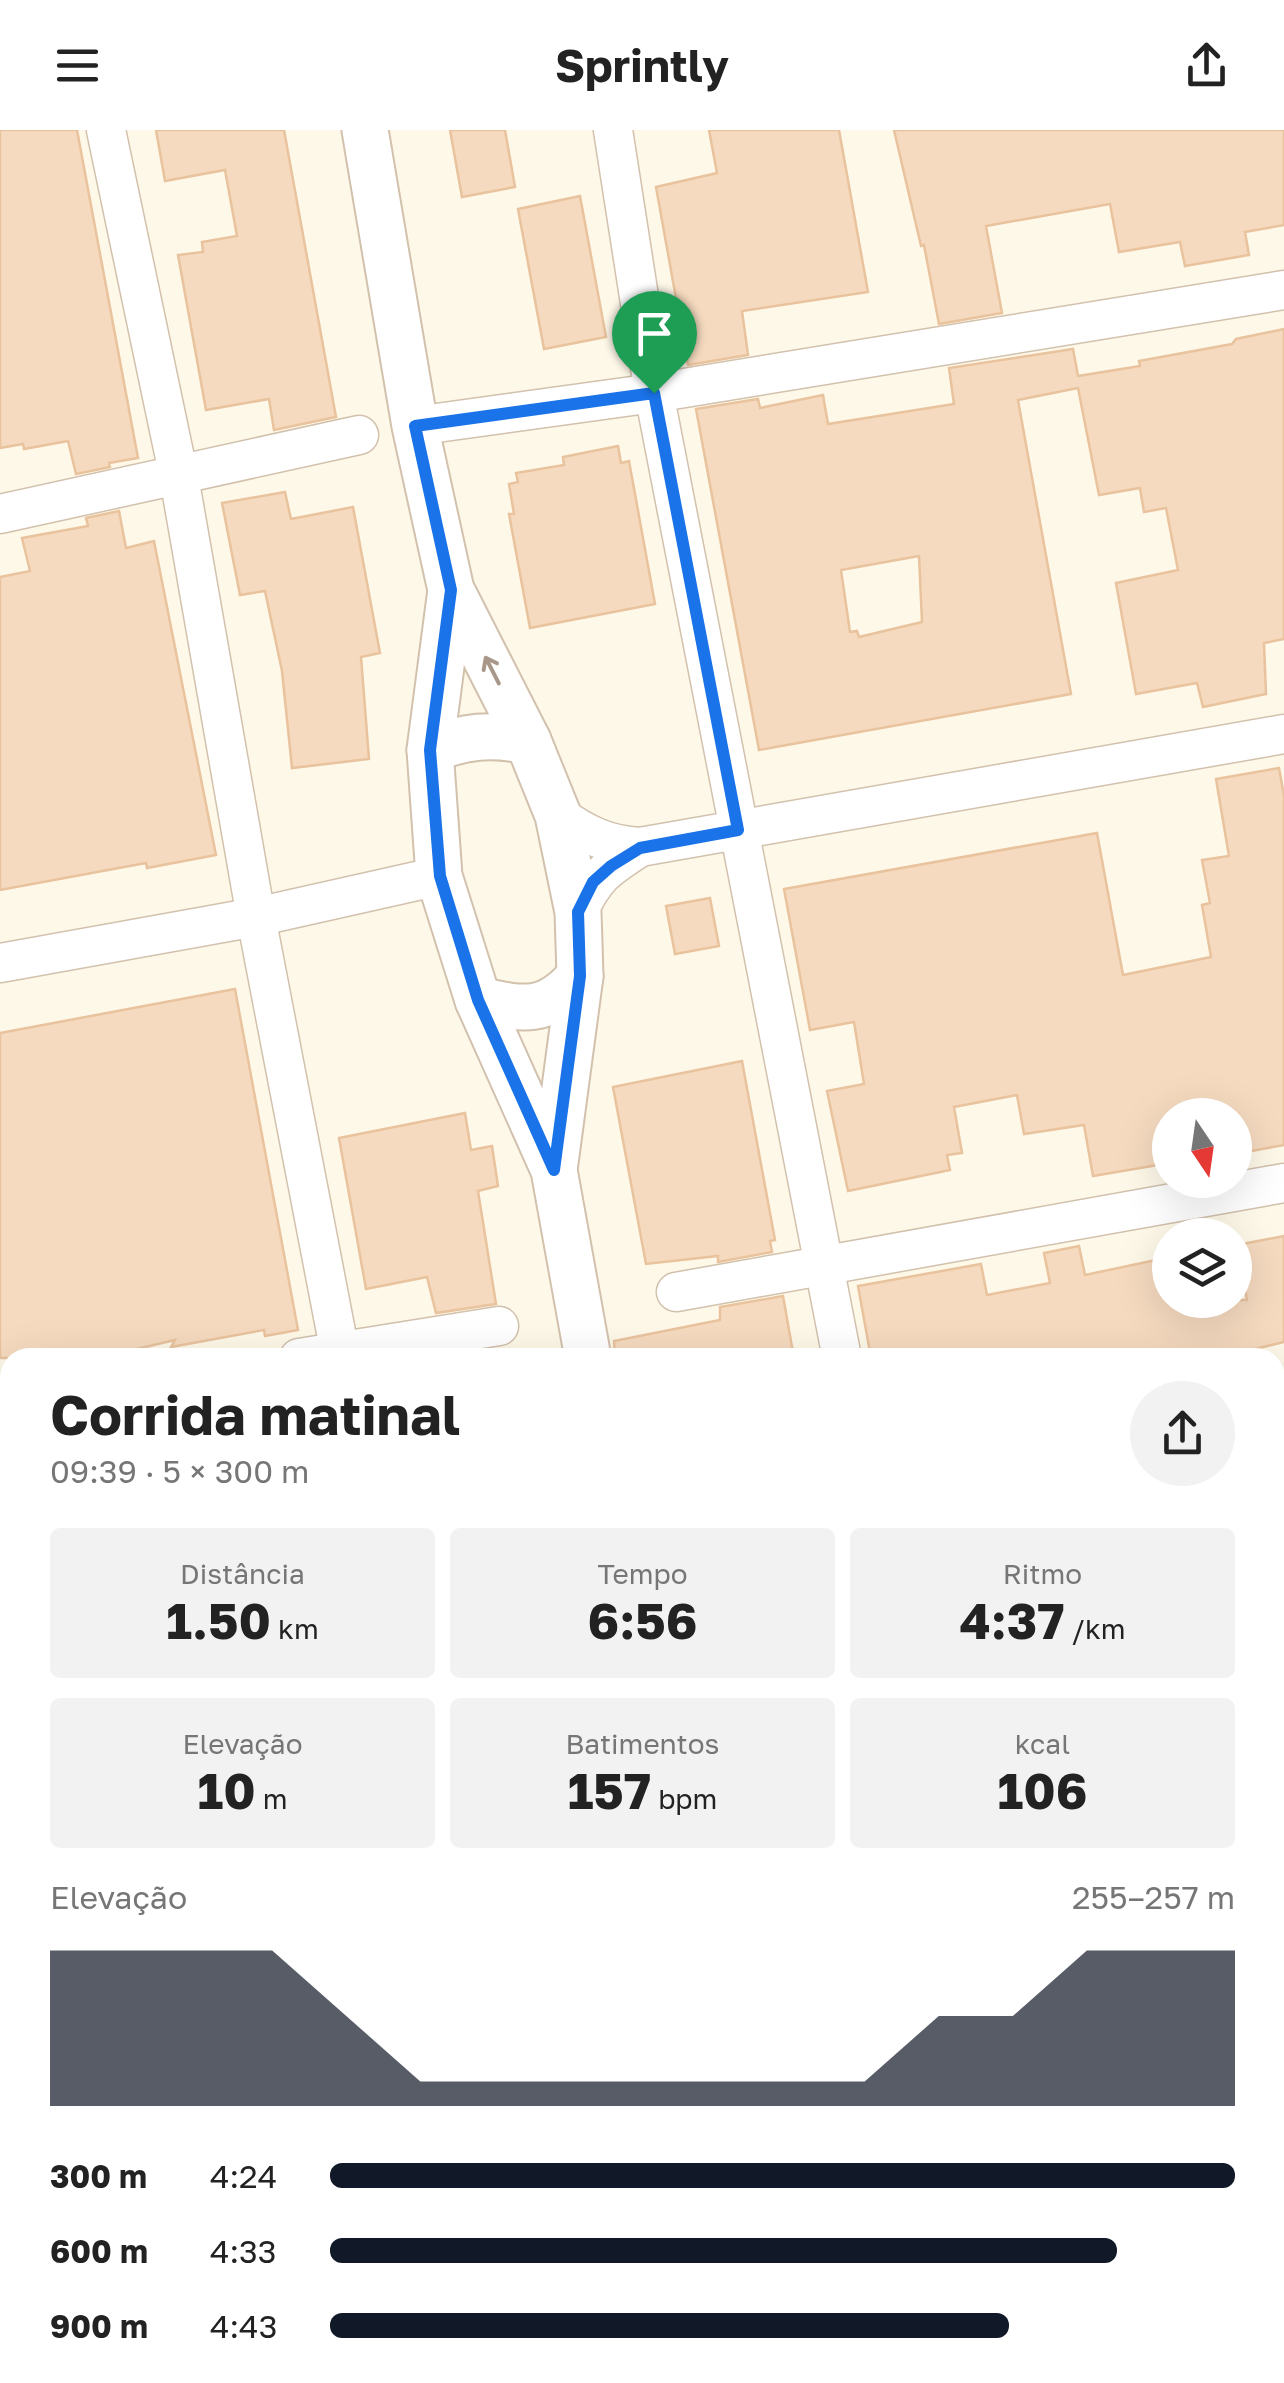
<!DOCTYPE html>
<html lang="pt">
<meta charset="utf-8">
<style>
:root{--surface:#fff;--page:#f2f2f2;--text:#222;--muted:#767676;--accent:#111827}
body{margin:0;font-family:"Golos Text",sans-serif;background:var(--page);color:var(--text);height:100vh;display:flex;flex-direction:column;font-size:38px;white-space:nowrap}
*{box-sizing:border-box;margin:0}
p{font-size:32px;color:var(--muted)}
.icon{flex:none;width:55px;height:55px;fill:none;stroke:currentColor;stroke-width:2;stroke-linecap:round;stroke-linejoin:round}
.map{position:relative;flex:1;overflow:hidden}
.side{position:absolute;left:0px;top:1218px;width:1285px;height:1038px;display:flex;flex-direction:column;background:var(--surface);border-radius:30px 30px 0 0;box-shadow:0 10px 40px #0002}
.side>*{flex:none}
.needle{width:65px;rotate:167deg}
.fabs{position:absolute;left:1152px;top:968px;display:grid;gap:20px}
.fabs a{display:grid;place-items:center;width:100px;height:100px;border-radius:50%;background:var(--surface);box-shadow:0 10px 40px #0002;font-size:50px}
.pin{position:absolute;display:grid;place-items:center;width:85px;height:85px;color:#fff;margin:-102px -42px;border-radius:50% 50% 50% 0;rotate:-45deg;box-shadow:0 0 10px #0007}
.pin .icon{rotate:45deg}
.round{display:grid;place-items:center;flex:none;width:105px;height:105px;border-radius:52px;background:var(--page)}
.head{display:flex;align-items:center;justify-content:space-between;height:170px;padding:0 50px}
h1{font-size:55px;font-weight:700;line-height:75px}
.figures{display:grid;grid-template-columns:repeat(3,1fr);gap:15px;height:170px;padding:10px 50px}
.figures div{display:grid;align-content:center;border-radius:10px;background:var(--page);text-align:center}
.figures b{font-size:50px;font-weight:700}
.figures small{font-size:28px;font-weight:400}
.figures p{font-size:28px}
.chart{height:280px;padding:20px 50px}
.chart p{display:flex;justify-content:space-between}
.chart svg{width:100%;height:180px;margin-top:10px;fill:var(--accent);opacity:.7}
ul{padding:0 50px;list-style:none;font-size:32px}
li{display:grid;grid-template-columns:160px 120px 1fr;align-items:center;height:75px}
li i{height:25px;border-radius:12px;background:var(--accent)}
header{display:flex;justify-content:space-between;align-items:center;height:130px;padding:0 50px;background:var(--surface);font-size:45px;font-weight:700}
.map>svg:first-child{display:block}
.green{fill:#d1edc6}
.building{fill:#f5dabf;stroke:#e9c39e;stroke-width:2.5;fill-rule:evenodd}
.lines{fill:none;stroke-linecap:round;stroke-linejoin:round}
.service-casing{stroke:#d2c1ad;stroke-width:21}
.minor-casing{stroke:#d2c1ad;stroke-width:41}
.tertiary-casing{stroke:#d2c1ad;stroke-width:49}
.secondary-casing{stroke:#d5c2ab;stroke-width:56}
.path{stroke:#dbbea1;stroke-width:6;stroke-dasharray:2.5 8;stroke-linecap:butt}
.service{stroke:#fff;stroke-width:18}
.minor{stroke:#fff;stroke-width:38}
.tertiary{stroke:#fff;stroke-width:45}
.secondary{stroke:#fff;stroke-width:52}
.oneway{stroke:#a99889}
.route-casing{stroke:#fff;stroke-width:20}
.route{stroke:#1a73e8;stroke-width:12}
</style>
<header><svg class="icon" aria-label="menu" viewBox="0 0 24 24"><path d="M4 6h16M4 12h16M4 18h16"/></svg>Sprintly<svg class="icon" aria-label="share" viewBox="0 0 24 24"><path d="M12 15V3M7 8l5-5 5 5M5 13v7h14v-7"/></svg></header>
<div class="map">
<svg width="1284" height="2253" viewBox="0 0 1284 2253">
<rect width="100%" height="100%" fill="#fef8e9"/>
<path class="green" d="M 1284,1973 L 1284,2253 L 890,2253 L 894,2245 L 1275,2245 L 1275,1977 Z"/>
<g class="building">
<path d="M 0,0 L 77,0 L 138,328 L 109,333 L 110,337 L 76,344 L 68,311 L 24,319 L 23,314 L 0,318 Z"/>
<path d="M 156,0 L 284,0 L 336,287 L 274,300 L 269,269 L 206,280 L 178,125 L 203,122 L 202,112 L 237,106 L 225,40 L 165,51 Z"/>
<path d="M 450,0 L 505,0 L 515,57 L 462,67 Z"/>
<path d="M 709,0 L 839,0 L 868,162 L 742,181 L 748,225 L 688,235 L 656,57 L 717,43 Z"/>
<path d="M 894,0 L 1284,0 L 1284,95 L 1245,102 L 1249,125 L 1185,136 L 1180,112 L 1119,122 L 1110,74 L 986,96 L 1002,183 L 939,194 L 924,115 L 921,116 Z"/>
<path d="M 580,66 L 606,207 L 544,219 L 518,79 Z"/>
<path d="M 1284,199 L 1284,509 L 1264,513 L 1266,564 L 1203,577 L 1197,553 L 1136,564 L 1116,453 L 1178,440 L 1166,378 L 1144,382 L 1140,358 L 1099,365 L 1078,258 L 1018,270 L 1071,564 L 759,620 L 696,279 L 758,269 L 760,278 L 823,265 L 828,294 L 954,274 L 949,238 L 1073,219 L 1078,246 L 1140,236 L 1139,231 L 1232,214 L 1236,209 ZM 919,426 L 922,492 L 859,507 L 857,501 L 850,502 L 841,440 Z"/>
<path d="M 618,316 L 621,333 L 629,331 L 655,474 L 530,498 L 509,384 L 514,384 L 509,354 L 518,352 L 516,343 L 564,335 L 563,327 Z"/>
<path d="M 285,362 L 291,389 L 353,377 L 380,523 L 361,527 L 369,629 L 292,638 L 282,541 L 265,461 L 240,465 L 222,373 Z"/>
<path d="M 119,381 L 126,418 L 154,411 L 216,725 L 147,738 L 146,733 L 0,760 L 0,447 L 30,441 L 22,408 L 88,396 L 86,388 Z"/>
<path d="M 1279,638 L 1284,666 L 1284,1015 L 1235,1024 L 1235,985 L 1170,985 L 1170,1033 L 1093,1046 L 1084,995 L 1024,1004 L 1017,965 L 954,977 L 962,1023 L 947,1025 L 950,1040 L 848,1061 L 827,961 L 864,954 L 854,892 L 810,900 L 784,759 L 1097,703 L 1123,845 L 1211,827 L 1202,775 L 1210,773 L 1202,730 L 1229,726 L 1216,649 Z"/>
<path d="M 710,768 L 719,816 L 675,824 L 666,776 Z"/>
<path d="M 235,859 L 298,1200 L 265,1206 L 264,1200 L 171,1217 L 175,1210 L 99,1228 L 0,1228 L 0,903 Z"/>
<path d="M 742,931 L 775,1110 L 770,1111 L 772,1122 L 718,1132 L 718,1126 L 646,1134 L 613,957 Z"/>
<path d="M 465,983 L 471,1020 L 492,1016 L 498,1056 L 478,1061 L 496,1174 L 436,1183 L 427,1147 L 366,1159 L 339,1008 Z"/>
<path d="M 1284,1106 L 1284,1212 L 1218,1228 L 871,1228 L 858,1156 L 981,1134 L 987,1165 L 1050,1153 L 1044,1123 L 1079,1116 L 1085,1145 L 1170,1127 L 1170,1170 L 1247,1170 L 1237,1115 Z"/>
<path d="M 783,1166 L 794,1228 L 615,1228 L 614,1211 L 720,1190 L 720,1177 Z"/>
</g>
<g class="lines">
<g class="service-casing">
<path id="service" d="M 181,2253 L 191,2245"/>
</g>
<g class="minor-casing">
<g id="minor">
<path d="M 106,0 L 179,347 L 256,787 L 341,1228"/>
<path d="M 613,0 L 654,263 L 842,1228"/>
<path d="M 415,296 L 654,263 L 1284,160"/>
<path d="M 0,384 L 359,305"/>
<path d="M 558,685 C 585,704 606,715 640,717 L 1284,604"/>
<path d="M 578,782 C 596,745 606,739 640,717"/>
<path d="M 0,833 L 256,787 L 439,746"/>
<path d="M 676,1162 L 1284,1053"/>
<path d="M 299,1228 L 499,1196"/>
<path d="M 0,1279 L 10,1278"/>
<path d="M 1275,1498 L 1284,1496"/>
<path d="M 843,2253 L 844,2245"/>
</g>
</g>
<g class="tertiary-casing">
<g id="tertiary">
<path d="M 365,0 L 415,296 L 451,460 L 528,611 L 558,685 L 578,782 L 580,846 L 554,1040"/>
<path d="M 451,460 L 430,620 L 439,746 L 478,870 L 554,1040 L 588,1228"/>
<path d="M 430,620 C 465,606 490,603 528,611"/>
<path d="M 478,870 C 524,880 547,885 580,846"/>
</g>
</g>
<g class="secondary-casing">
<g id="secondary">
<path d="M 1275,1847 L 1284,1846"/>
<path d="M 1275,1906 L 1284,1903"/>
<path d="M 601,2245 L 608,2253"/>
<path d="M 308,2253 L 318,2245"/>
<path d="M 789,2253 L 805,2245"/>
</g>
</g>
<path class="path" d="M 0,1455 L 10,1497"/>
<use href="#service" class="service"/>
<use href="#minor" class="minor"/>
<use href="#tertiary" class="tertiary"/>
<use href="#secondary" class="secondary"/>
</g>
<defs><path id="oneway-shaft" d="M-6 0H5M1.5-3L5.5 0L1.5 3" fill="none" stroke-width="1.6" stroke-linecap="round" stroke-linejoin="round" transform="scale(2.5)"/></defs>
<use class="oneway" href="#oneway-shaft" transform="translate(492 540) rotate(-117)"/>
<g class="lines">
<g class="route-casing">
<path id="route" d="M 654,263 L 738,700 L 640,718 L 611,736 L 593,752 L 578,782 L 580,846 L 554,1040 L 478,870 L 440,746 L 430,620 L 451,460 L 415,296 Z"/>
</g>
<use href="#route" class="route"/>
</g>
</svg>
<div class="fabs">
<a><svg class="needle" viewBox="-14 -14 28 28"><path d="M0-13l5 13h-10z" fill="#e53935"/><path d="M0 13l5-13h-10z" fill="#767676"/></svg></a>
<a><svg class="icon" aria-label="layers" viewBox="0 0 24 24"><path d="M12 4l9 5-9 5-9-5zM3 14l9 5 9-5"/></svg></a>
</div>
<div class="pin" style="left:654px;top:263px;background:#1e9e55"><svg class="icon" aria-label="arrive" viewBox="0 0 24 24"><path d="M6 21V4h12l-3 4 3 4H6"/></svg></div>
<section class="side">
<div class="head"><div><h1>Corrida matinal</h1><p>09:39 · 5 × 300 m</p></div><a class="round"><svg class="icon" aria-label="share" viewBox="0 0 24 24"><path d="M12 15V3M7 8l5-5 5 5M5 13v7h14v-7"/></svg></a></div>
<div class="figures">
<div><p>Distância</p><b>1.50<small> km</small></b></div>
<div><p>Tempo</p><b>6:56</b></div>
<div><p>Ritmo</p><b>4:37<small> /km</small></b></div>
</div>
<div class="figures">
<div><p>Elevação</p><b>10<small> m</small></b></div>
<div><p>Batimentos</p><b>157<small> bpm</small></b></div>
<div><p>kcal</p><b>106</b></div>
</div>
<div class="chart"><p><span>Elevação</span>255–257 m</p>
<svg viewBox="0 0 160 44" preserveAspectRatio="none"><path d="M0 44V6L10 6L20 6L30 6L40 22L50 38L60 38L70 38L80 38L90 38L100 38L110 38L120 22L130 22L140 6L150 6L160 6V44z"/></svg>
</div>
<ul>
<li><b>300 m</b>4:24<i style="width:100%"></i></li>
<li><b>600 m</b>4:33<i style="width:87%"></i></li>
<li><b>900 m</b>4:43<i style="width:75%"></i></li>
</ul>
</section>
</div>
